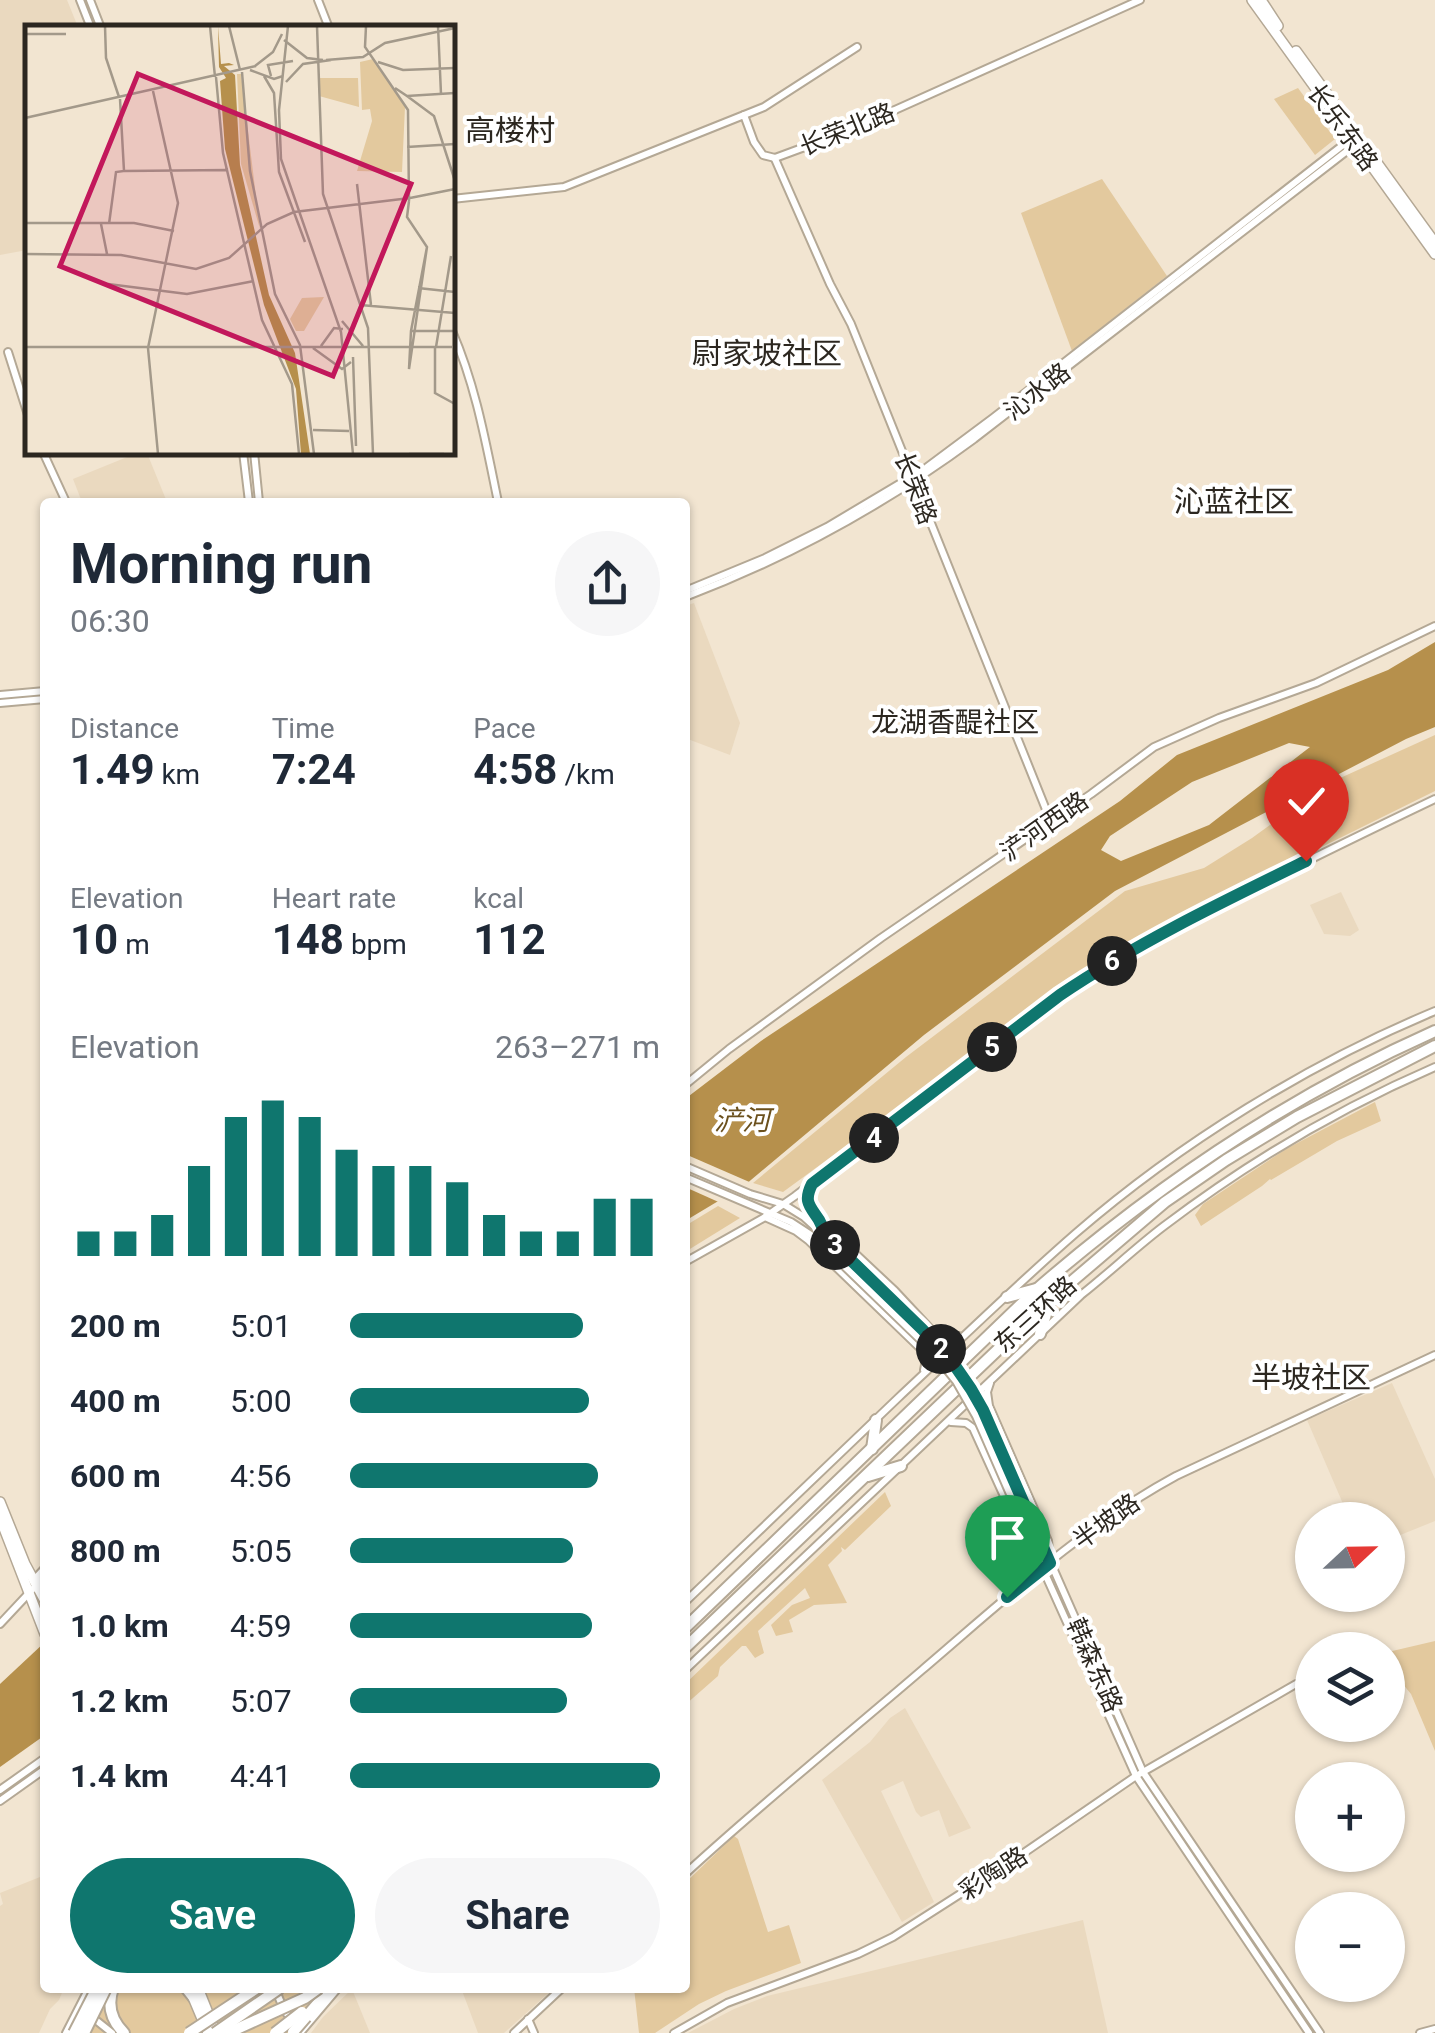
<!DOCTYPE html>
<meta charset="utf-8">
<style>
:root{--surface:#fff;--page:#f6f6f7;--text:#1f2937;--muted:#747a83;--accent:#0f766e}
body{margin:0;font-family:Roboto,"Noto Sans SC",sans-serif;background:var(--page);color:var(--text);height:100vh;display:flex;flex-direction:column;font-size:38px;white-space:nowrap}
*{box-sizing:border-box;margin:0}
p{font-size:32px;color:var(--muted)}
.icon{flex:none;width:55px;height:55px;fill:none;stroke:currentColor;stroke-width:2;stroke-linecap:round;stroke-linejoin:round}
.map{position:relative;flex:1;overflow:hidden}
.sheet{position:absolute;left:40px;top:498px;width:650px;height:1495px;display:flex;flex-direction:column;background:var(--surface);border-radius:10px;box-shadow:0 2px 8px #0004}
.sheet>*{flex:none}
.needle{width:65px;rotate:68deg}
.buttons{position:absolute;left:1295px;top:1502px;display:grid;gap:20px}
.buttons a{display:grid;place-items:center;width:110px;height:110px;border-radius:50%;background:var(--surface);box-shadow:0 2px 8px #0004;font-size:50px}
.pin{position:absolute;display:grid;place-items:center;width:85px;height:85px;color:#fff;margin:-102px -42px;border-radius:50% 50% 50% 0;rotate:-45deg;box-shadow:0 0 10px #0007}
.pin .icon{rotate:45deg}
.km{position:absolute;width:50px;height:50px;margin:-25px;border-radius:50%;background:#222;color:#fff;font-size:28px;line-height:50px;text-align:center}
.round{display:grid;place-items:center;flex:none;width:105px;height:105px;border-radius:52px;background:var(--page)}
.overview{display:flex;align-items:center;justify-content:space-between;height:170px;padding:0 30px}
h1{font-size:55px;font-weight:700;line-height:75px}
.metrics{display:grid;grid-template-columns:repeat(3,1fr);gap:15px;height:170px;padding:10px 30px}
.metrics div{display:grid;align-content:center}
.metrics b{font-size:42px;font-weight:700}
.metrics small{font-size:28px;font-weight:400}
.metrics p{font-size:28px}
.chart{height:280px;padding:20px 30px}
.chart p{display:flex;justify-content:space-between}
.chart svg{width:100%;height:180px;margin-top:10px;stroke:var(--accent);stroke-width:6}
.cta{display:flex;gap:20px;margin-top:auto;padding:20px 30px}
.cta a{flex:1;height:115px;border-radius:60px;background:var(--accent);color:#fff;font-size:40px;font-weight:700;line-height:115px;text-align:center}
.cta a+a{background:var(--page);color:var(--text)}
ul{padding:0 30px;list-style:none;font-size:32px}
li{display:grid;grid-template-columns:160px 120px 1fr;align-items:center;height:75px}
li i{height:25px;border-radius:12px;background:var(--accent)}
.map>svg:first-child{display:block}
.built{fill:#ead9bf}
.green{fill:#e3c99e}
.water{fill:#b6904c;fill-rule:evenodd}
.pier{fill:#f2e5d1}
.lines{fill:none;stroke-linecap:round;stroke-linejoin:round}
.tertiary-casing{stroke:#b4a895;stroke-width:10}
.secondary-casing{stroke:#b4a895;stroke-width:10}
.primary-casing{stroke:#b4a895;stroke-width:12}
.trunk-casing{stroke:#b4a895;stroke-width:14}
.tertiary{stroke:#fff;stroke-width:6}
.secondary{stroke:#fff;stroke-width:6}
.primary{stroke:#fff;stroke-width:9}
.trunk{stroke:#fff;stroke-width:10}
.secondary-bridge-casing{stroke:#b4a895;stroke-width:10;stroke-linecap:butt}
.trunk-bridge-casing{stroke:#b4a895;stroke-width:14;stroke-linecap:butt}
.secondary-bridge{stroke:#fff;stroke-width:6}
.trunk-bridge{stroke:#fff;stroke-width:10}
.route-casing{stroke:#fff;stroke-width:20}
.route{stroke:#0f766e;stroke-width:12}
.labels{text-anchor:middle;stroke-width:8;stroke-linejoin:round;paint-order:stroke}
.street-label{font-size:25px;fill:#2c2720;stroke:#fff}
.neighbourhood-label{font-size:28px;fill:#2c2720;stroke:#fff}
.water-label{font-size:28px;font-style:italic;fill:#6b501c;stroke:#fff}
.quarter-label{font-size:30px;fill:#2c2720;stroke:#fff}
.inset-road{fill:none;stroke:#a3998a;stroke-width:2.5}
.view{fill:#c2185b;fill-opacity:0.15;stroke:#c2185b;stroke-width:5}
.inset-edge{fill:none;stroke:#2c2720;stroke-width:5}
</style>
<div class="map">
<svg width="1435" height="2033" viewBox="0 0 1435 2033">
<rect width="100%" height="100%" fill="#f2e5d1"/>
<g class="built">
<path d="M 0,0 L 67,0 L 78,27 L 28,28 L 27,250 L 0,255 Z"/>
<path d="M 137,453 L 147,453 L 167,502 L 82,502 L 73,479 Z"/>
<path d="M 694,603 L 740,723 L 730,755 L 685,738 L 685,606 Z"/>
<path d="M 1341,892 L 1359,930 L 1350,936 L 1324,934 L 1310,905 Z"/>
<path d="M 1392,1383 L 1435,1479 L 1435,1521 L 1388,1540 L 1388,1520 L 1350,1520 L 1307,1420 Z"/>
<path d="M 905,1708 L 971,1828 L 949,1837 L 939,1810 L 921,1817 L 916,1812 L 903,1781 L 881,1791 L 934,1902 L 902,1922 L 822,1780 L 870,1742 L 890,1718 Z"/>
<path d="M 45,1875 L 45,1988 L 64,1988 L 59,2000 L 50,2009 L 39,2033 L 0,2033 L 0,1906 L 3,1904 L 0,1893 Z"/>
<path d="M 1083,1920 L 1108,2033 L 688,2033 L 734,2009 L 767,1996 Z"/>
<path d="M 461,1988 L 554,1988 L 504,2033 L 478,2033 Z"/>
<path d="M 352,1989 L 370,2033 L 311,2033 L 323,2017 Z"/>
</g>
<g class="green">
<path d="M 1298,88 L 1335,139 L 1315,155 L 1274,99 Z"/>
<path d="M 1102,179 L 1167,276 L 1072,351 L 1021,213 Z"/>
<path d="M 1435,735 L 1435,791 L 1184,915 L 1096,963 L 783,1192 L 753,1183 L 906,1057 L 1125,891 L 1204,868 L 1252,838 L 1327,784 Z"/>
<path d="M 1375,1102 L 1381,1121 L 1337,1141 L 1271,1180 L 1270,1179 L 1262,1186 L 1201,1226 L 1195,1215 L 1203,1204 L 1286,1149 Z"/>
<path d="M 718,1206 L 740,1218 L 685,1252 L 685,1226 Z"/>
<path d="M 885,1492 L 891,1506 L 845,1550 L 841,1547 L 842,1551 L 828,1565 L 847,1603 L 814,1605 L 789,1620 L 793,1632 L 776,1636 L 771,1625 L 792,1605 L 810,1598 L 805,1588 L 758,1631 L 764,1653 L 755,1658 L 746,1646 L 742,1646 L 720,1667 L 718,1676 L 685,1705 L 685,1684 Z"/>
<path d="M 1435,1641 L 1435,1751 L 1411,1694 L 1388,1666 L 1388,1652 Z"/>
<path d="M 734,1836 L 738,1839 L 768,1932 L 789,1925 L 801,1963 L 726,1991 L 699,2004 L 655,2033 L 639,2033 L 634,1988 L 685,1988 L 685,1883 Z"/>
<path d="M 100,1988 L 327,1988 L 290,2033 L 77,2033 Z"/>
</g>
<g class="water">
<path d="M 1435,642 L 1435,727 L 1406,739 L 1115,891 L 924,1035 L 745,1185 L 685,1221 L 685,1099 L 761,1041 L 1120,801 L 1177,755 L 1388,670 ZM 1289,743 L 1310,747 L 1209,825 L 1121,861 L 1101,850 L 1110,836 L 1192,782 Z"/>
<path d="M 45,1642 L 45,1735 L 0,1767 L 0,1684 Z"/>
</g>
<path class="pier" d="M 685,1154 L 754,1184 L 723,1204 L 685,1187 Z"/>
<g class="lines">
<g class="tertiary-casing">
<g id="tertiary">
<path d="M 318,0 L 329,28"/>
<path d="M 744,115 L 764,107 L 857,47"/>
<path d="M 775,159 L 830,284 L 851,324 L 1051,822"/>
<path d="M 452,199 L 564,187 L 744,115 L 754,142 L 763,155 L 775,158 L 848,131 L 1140,0"/>
<path d="M 452,331 C 476,386 486,444 498,502"/>
<path d="M 8,352 L 28,415"/>
<path d="M 43,452 L 66,502"/>
<path d="M 685,1085 L 729,1049 L 881,938 L 1091,794 L 1154,747 L 1219,718 L 1316,683 L 1435,626"/>
<path d="M 685,1262 L 765,1217 L 795,1196 L 1060,995 C 1114,958 1170,930 1228,901 C 1296,866 1366,832 1435,799"/>
<path d="M 33,1581 L 45,1568"/>
<path d="M 0,1624 L 45,1576"/>
<path d="M 0,1790 L 45,1758"/>
<path d="M 0,1801 L 45,1769"/>
<path d="M 685,1874 C 762,1803 843,1738 922,1670 C 1003,1601 1082,1527 1176,1476 L 1435,1355"/>
<path d="M 528,2019 L 534,2033"/>
<path d="M 514,2033 L 562,1988"/>
<path d="M 674,2033 L 727,2003 L 858,1954 L 893,1937 L 1018,1857 L 1136,1776 L 1296,1684"/>
</g>
</g>
<g class="secondary-casing">
<g id="secondary">
<path d="M 80,0 L 91,28"/>
<path d="M 90,0 L 101,28"/>
<path d="M 243,452 L 249,502"/>
<path d="M 254,452 L 259,502"/>
<path d="M 685,591 L 765,558 L 827,527 L 926,468 L 993,418 L 1352,138"/>
<path d="M 685,597 C 791,557 883,506 974,439 L 1356,144"/>
<path d="M 0,695 L 45,691"/>
<path d="M 0,703 L 45,699"/>
<path d="M 685,1166 L 750,1194 L 783,1204 L 804,1217 L 846,1255"/>
<path d="M 685,1177 L 791,1222 L 817,1239 L 840,1262"/>
<path d="M 811,1184 L 806,1199 L 812,1213 L 895,1291 L 935,1334 L 947,1341 L 959,1336"/>
<path d="M 765,1217 L 796,1231 L 808,1240 L 920,1348 L 926,1360 L 924,1370"/>
<path d="M 990,1383 L 987,1392 L 989,1406 L 1048,1541 L 1050,1557"/>
<path d="M 951,1422 L 966,1423 L 973,1428 L 1028,1549 L 1035,1557"/>
<path d="M 1042,1543 L 1143,1772 L 1320,2033"/>
<path d="M 1033,1547 L 1136,1776 L 1309,2033"/>
<path d="M 685,1602 C 756,1534 827,1466 898,1398 C 957,1343 1015,1286 1076,1233 C 1180,1143 1308,1064 1435,1011"/>
<path d="M 685,1670 L 1081,1295 C 1109,1273 1135,1248 1164,1226 C 1247,1163 1340,1108 1435,1067"/>
<path d="M 276,1991 L 284,2010 L 294,2023"/>
<path d="M 92,2017 L 112,2033"/>
<path d="M 66,2033 L 89,1988"/>
<path d="M 300,2033 L 338,1988"/>
<path d="M 1420,2033 L 1435,2029"/>
</g>
</g>
<g class="primary-casing">
<g id="primary">
<path d="M 1252,0 L 1435,254"/>
<path d="M 1261,0 L 1278,26"/>
<path d="M 1296,51 L 1435,243"/>
<path d="M 0,1502 L 25,1564 L 45,1601"/>
<path d="M 0,1518 L 45,1634"/>
<path d="M 198,1988 L 216,2033"/>
<path d="M 192,1995 L 208,2033"/>
</g>
</g>
<g class="trunk-casing">
<g id="trunk">
<path d="M 1007,1297 L 1036,1289"/>
<path d="M 1040,1334 L 1050,1301"/>
<path d="M 872,1449 L 876,1420"/>
<path d="M 868,1476 L 901,1466"/>
<path d="M 685,1628 L 1037,1289 C 1157,1185 1289,1096 1435,1031"/>
<path d="M 685,1648 L 1050,1300 L 1165,1202 L 1226,1160 L 1297,1117 L 1435,1046"/>
<path d="M 113,1988 C 107,2005 111,2020 124,2033"/>
<path d="M 186,1988 L 194,1998"/>
<path d="M 306,2017 L 331,1988"/>
</g>
</g>
<use href="#tertiary" class="tertiary"/>
<use href="#secondary" class="secondary"/>
<use href="#primary" class="primary"/>
<use href="#trunk" class="trunk"/>
<g class="secondary-bridge-casing">
<g id="secondary-bridge">
<path d="M 846,1255 C 889,1297 939,1338 972,1389 C 999,1434 1020,1494 1042,1543"/>
<path d="M 840,1262 L 931,1350 L 956,1381 L 976,1416 L 1033,1547"/>
</g>
</g>
<g class="trunk-bridge-casing">
<g id="trunk-bridge">
<path d="M 293,2032 L 306,2017"/>
<path d="M 74,2033 L 97,1988"/>
<path d="M 84,2033 L 106,1988"/>
<path d="M 189,2033 L 257,1988"/>
<path d="M 215,2033 L 280,1988"/>
<path d="M 228,2033 L 305,1998 L 319,1988"/>
<path d="M 275,2033 L 302,2012"/>
</g>
</g>
<use href="#secondary-bridge" class="secondary-bridge"/>
<use href="#trunk-bridge" class="trunk-bridge"/>
</g>
<g class="lines">
<g class="route-casing">
<path id="route" d="M 1007,1597 L 1050,1563 L 983,1410 L 971,1389 L 951,1360 L 922,1329 L 826,1236 C 825,1233 820,1222 819,1220 C 810,1206 803,1202 812,1184 L 1060,995 C 1137,943 1222,902 1306,861"/>
</g>
<use href="#route" class="route"/>
</g>
<g class="labels">
<g class="street-label">
<text transform="translate(1343 127) rotate(54)" y="9">长乐东路</text>
<text transform="translate(847 129) rotate(-22)" y="9">长荣北路</text>
<text transform="translate(1037 391) rotate(-38)" y="9">沁水路</text>
<text transform="translate(916 488) rotate(69)" y="9">长荣路</text>
<text transform="translate(1044 826) rotate(-35)" y="9">浐河西路</text>
<text transform="translate(1035 1314) rotate(-42)" y="9">东三环路</text>
<text transform="translate(1106 1521) rotate(-36)" y="9">半坡路</text>
<text transform="translate(1095 1665) rotate(66)" y="9">韩森东路</text>
<text transform="translate(993 1873) rotate(-33)" y="9">彩陶路</text>
</g>
<g class="neighbourhood-label">
<text x="955" y="732">龙湖香醍社区</text>
</g>
<g class="water-label">
<text x="742" y="1130">浐河</text>
</g>
<g class="quarter-label">
<text x="510" y="141">高楼村</text>
<text x="767" y="364">尉家坡社区</text>
<text x="1234" y="512">沁蓝社区</text>
<text x="1311" y="1388">半坡社区</text>
</g>
</g>
<g transform="translate(25 25)">
<rect width="430" height="430" fill="#f2e5d1"/>
<path d="M 348,34 L 380,82 L 377,147 L 332,146 L 347,96 L 345,84 L 337,85 L 335,37 ZM 212,49 L 216,49 L 235,204 L 216,139 ZM 293,53 L 333,53 L 334,82 L 294,71 ZM 299,272 L 279,306 L 271,306 L 265,294 L 277,273 Z" fill="#e3c99e"/>
<path d="M 193,1 L 196,39 L 204,38 L 209,40 L 199,41 L 210,50 L 215,140 L 244,270 L 270,328 L 285,429 L 276,429 L 271,364 L 239,280 L 200,124 L 195,56 L 201,53 L 194,42 Z" fill="#b6904c"/>
<path class="inset-road" d="M 80,1 L 81,33 L 94,72M 185,1 L 190,52M 204,1 L 215,45M 263,1 L 254,85 L 256,134 L 316,307 L 328,429M 292,1 L 298,169 L 343,303 L 348,429M 341,1 L 340,22 L 383,85 L 384,176M 413,1 L 416,69M 0,9 L 41,9M 259,15 L 282,33 L 298,35M 301,35 L 338,32 L 360,18 L 430,3M 353,37 L 378,45 L 430,43M 230,41 L 248,27 L 257,9M 225,45 L 249,54 L 258,51M 217,47 L 225,146 L 250,269 L 275,320 L 289,429M 239,51 L 249,68 L 254,147 L 280,217M 246,51 L 243,40 L 268,36M 191,52 L 198,128 L 237,295 L 267,359 L 274,429M 261,57 L 278,39 L 306,35M 370,63 L 382,71 L 430,68M 382,71 L 409,91 L 430,156M 0,93 L 231,41M 382,122 L 430,119M 99,146 L 203,145M 332,159 L 346,280M 385,173 L 430,164M 384,176 L 382,192 L 402,222 L 384,344 L 386,306 L 402,222M 0,198 L 109,198 L 149,206M 76,199 L 82,229M 84,199 L 91,147 L 99,146 L 95,74M 0,229 L 96,230 L 171,244 L 204,233 L 242,199 L 269,187 L 385,173M 83,259 L 162,269 L 229,256M 393,263 L 430,267M 335,280 L 430,288M 317,296 L 338,321M 387,306 L 430,306M 296,321 L 309,303 L 318,304M 0,322 L 427,322M 411,322 L 426,231M 123,323 L 133,429M 123,323 L 153,178 L 128,66M 288,323 L 317,344 L 326,337M 410,323 L 410,368 L 430,379M 328,332 L 331,421M 288,405 L 324,406M 384,429 L 419,429"/>
<path class="view" d="M 113,49 L 386,159 L 308,351 L 35,241 Z"/>
<rect width="430" height="430" class="inset-edge"/>
</g>
</svg>
<div class="buttons">
<a><svg class="needle" viewBox="-14 -14 28 28"><path d="M0-13l5 13h-10z" fill="#e53935"/><path d="M0 13l5-13h-10z" fill="#747a83"/></svg></a>
<a><svg class="icon" aria-label="layers" viewBox="0 0 24 24"><path d="M12 4l9 5-9 5-9-5zM3 14l9 5 9-5"/></svg></a>
<a>+</a>
<a>−</a>
</div>
<div class="pin" style="left:1007px;top:1597px;background:#1e9e55"><svg class="icon" aria-label="arrive" viewBox="0 0 24 24"><path d="M6 21V4h12l-3 4 3 4H6"/></svg></div>
<div class="pin" style="left:1306px;top:861px;background:#d93025"><svg class="icon" aria-label="check" viewBox="0 0 24 24"><path d="M5 12l5 5 9-10"/></svg></div>
<b class="km" style="left:941px;top:1349px">2</b>
<b class="km" style="left:835px;top:1245px">3</b>
<b class="km" style="left:874px;top:1138px">4</b>
<b class="km" style="left:992px;top:1047px">5</b>
<b class="km" style="left:1112px;top:961px">6</b>
<section class="sheet">
<div class="overview"><div><h1>Morning run</h1><p>06:30</p></div><a class="round"><svg class="icon" aria-label="share" viewBox="0 0 24 24"><path d="M12 15V3M7 8l5-5 5 5M5 13v7h14v-7"/></svg></a></div>
<div class="metrics">
<div><p>Distance</p><b>1.49<small> km</small></b></div>
<div><p>Time</p><b>7:24</b></div>
<div><p>Pace</p><b>4:58<small> /km</small></b></div>
</div>
<div class="metrics">
<div><p>Elevation</p><b>10<small> m</small></b></div>
<div><p>Heart rate</p><b>148<small> bpm</small></b></div>
<div><p>kcal</p><b>112</b></div>
</div>
<div class="chart"><p><span>Elevation</span>263–271 m</p>
<svg viewBox="0 0 160 44" preserveAspectRatio="none"><path d="M5 44V38M15 44V38M25 44V34M35 44V22M45 44V10M55 44V6M65 44V10M75 44V18M85 44V22M95 44V22M105 44V26M115 44V34M125 44V38M135 44V38M145 44V30M155 44V30"/></svg>
</div>
<ul>
<li><b>200 m</b>5:01<i style="width:75%"></i></li>
<li><b>400 m</b>5:00<i style="width:77%"></i></li>
<li><b>600 m</b>4:56<i style="width:80%"></i></li>
<li><b>800 m</b>5:05<i style="width:72%"></i></li>
<li><b>1.0 km</b>4:59<i style="width:78%"></i></li>
<li><b>1.2 km</b>5:07<i style="width:70%"></i></li>
<li><b>1.4 km</b>4:41<i style="width:100%"></i></li>
</ul>
<div class="cta"><a>Save</a><a>Share</a></div>
</section>
</div>
